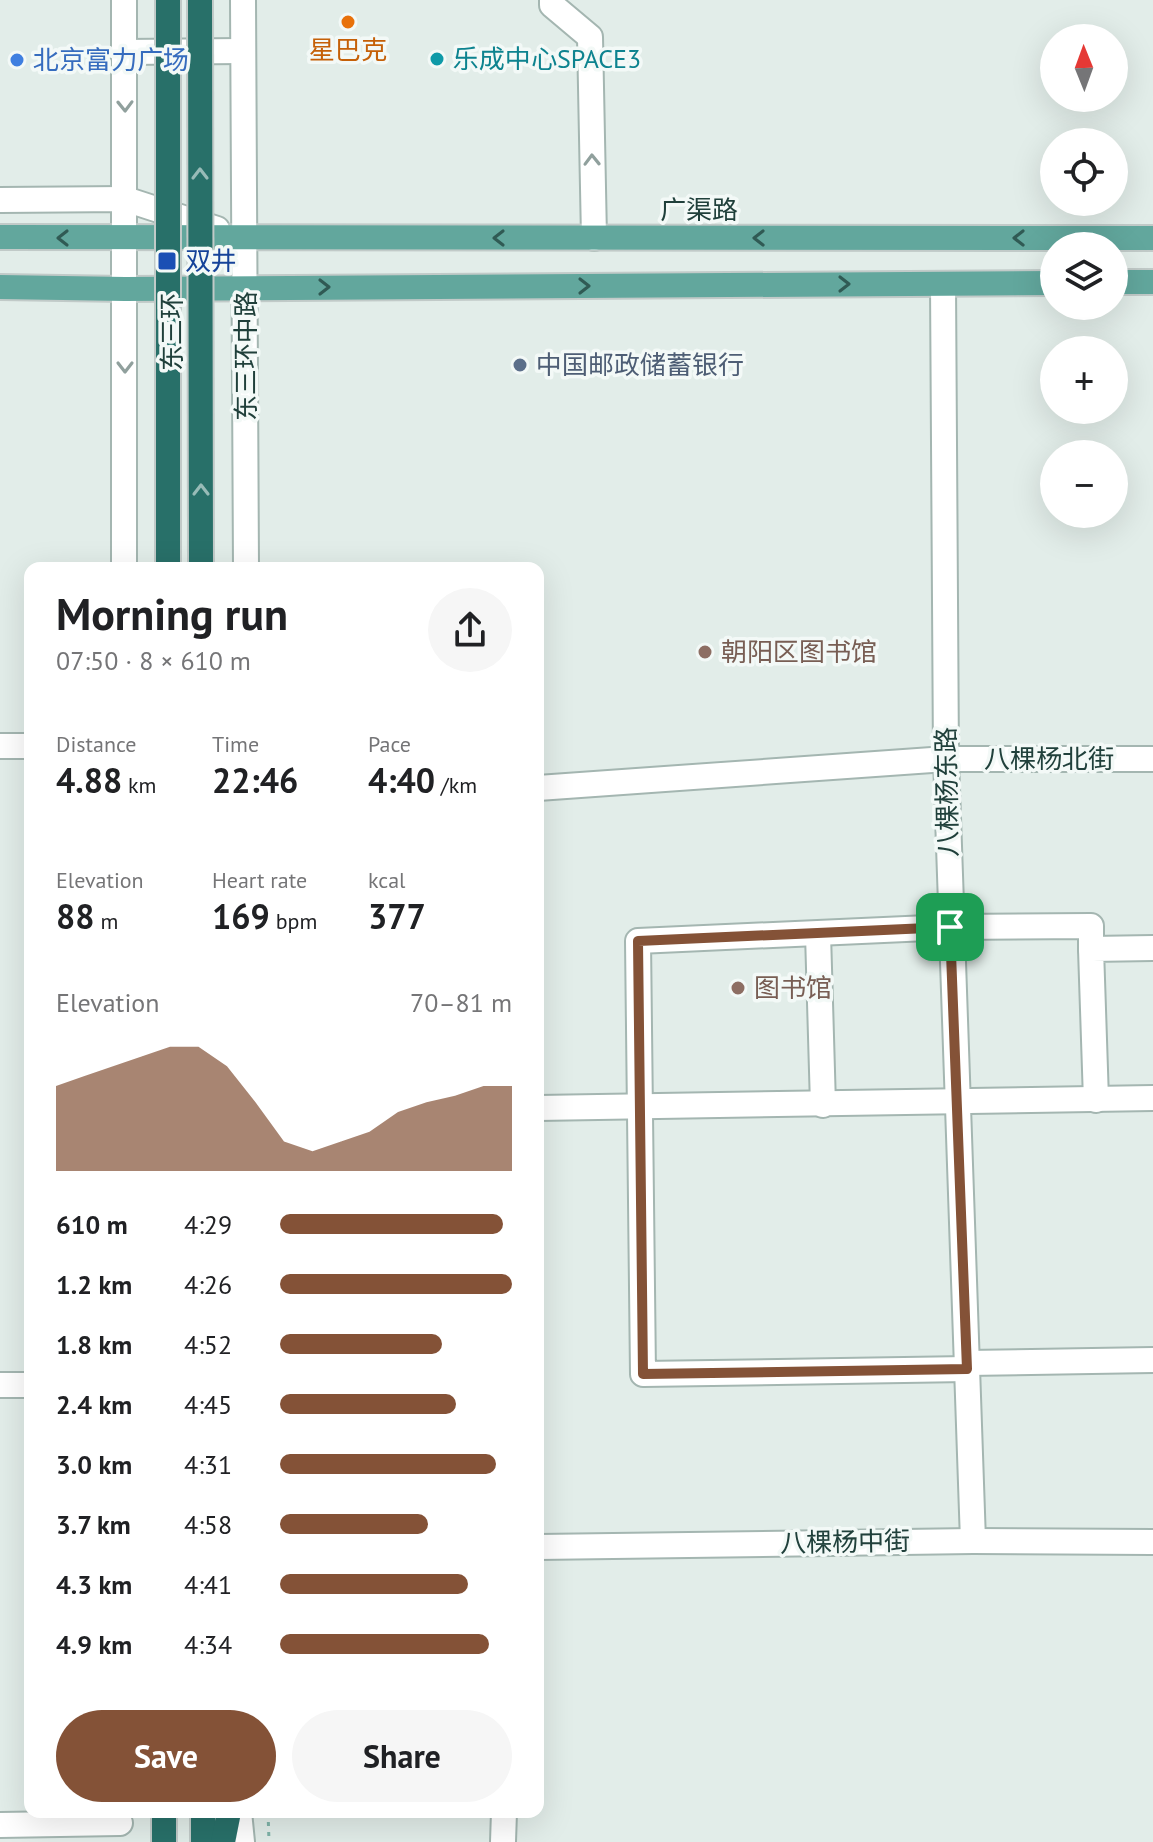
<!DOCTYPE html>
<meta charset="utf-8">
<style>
:root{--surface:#fff;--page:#f6f6f6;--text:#202124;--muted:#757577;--accent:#845237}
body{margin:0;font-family:"PT Sans","Noto Sans SC",sans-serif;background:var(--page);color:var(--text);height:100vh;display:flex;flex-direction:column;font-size:30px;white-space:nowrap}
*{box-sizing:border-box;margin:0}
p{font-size:26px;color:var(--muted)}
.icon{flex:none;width:44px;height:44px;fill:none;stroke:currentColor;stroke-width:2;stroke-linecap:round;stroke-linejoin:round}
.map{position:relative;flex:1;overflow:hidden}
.drawer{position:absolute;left:24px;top:562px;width:520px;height:1256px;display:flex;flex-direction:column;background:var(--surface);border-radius:16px;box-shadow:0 8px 32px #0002}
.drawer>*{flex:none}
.needle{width:52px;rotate:359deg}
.fabs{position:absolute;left:1040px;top:24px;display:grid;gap:16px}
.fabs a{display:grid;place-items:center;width:88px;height:88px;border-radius:50%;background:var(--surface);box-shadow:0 8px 32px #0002;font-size:40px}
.pin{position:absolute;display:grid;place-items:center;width:68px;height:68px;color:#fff;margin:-34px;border-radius:16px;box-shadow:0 4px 12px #0006}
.round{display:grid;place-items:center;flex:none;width:84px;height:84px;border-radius:42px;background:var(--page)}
.overview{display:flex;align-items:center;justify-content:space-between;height:136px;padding:0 32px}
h1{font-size:44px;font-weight:700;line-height:60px}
.figures{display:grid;grid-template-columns:repeat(3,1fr);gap:12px;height:136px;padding:8px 32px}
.figures div{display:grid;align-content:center}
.figures b{font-size:34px;font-weight:700}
.figures small{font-size:22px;font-weight:400}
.figures p{font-size:22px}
.chart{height:224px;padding:16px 32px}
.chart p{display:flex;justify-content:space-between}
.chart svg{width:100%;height:144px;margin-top:8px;fill:var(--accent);opacity:.7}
.cta{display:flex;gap:16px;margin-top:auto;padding:16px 32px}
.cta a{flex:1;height:92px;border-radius:48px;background:var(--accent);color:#fff;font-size:32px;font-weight:700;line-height:92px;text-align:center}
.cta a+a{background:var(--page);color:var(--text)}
ul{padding:0 32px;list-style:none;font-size:26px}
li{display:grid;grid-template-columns:128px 96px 1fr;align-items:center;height:60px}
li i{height:20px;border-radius:10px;background:var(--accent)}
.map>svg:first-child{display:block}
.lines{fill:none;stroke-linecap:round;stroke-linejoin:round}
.minor-casing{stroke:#a4b6b1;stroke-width:28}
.major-casing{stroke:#c1cac8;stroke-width:28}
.highway-casing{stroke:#c1cac8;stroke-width:28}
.path{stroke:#7fb4a9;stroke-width:3;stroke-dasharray:4 6;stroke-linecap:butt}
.minor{stroke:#fff;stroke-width:24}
.major{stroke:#62a79d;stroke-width:24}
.highway{stroke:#287069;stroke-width:24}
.highway-bridge-casing{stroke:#c1cac8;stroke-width:28;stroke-linecap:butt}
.highway-bridge{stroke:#287069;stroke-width:24}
.oneway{stroke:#90a09d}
.oneway2{stroke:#98bbb7}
.oneway3{stroke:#305a54}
.route-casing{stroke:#fff;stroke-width:16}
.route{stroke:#845237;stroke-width:10}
.food-dot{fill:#e8710a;stroke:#f3f9f7;stroke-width:3}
.culture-dot{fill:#0f9aa8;stroke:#f3f9f7;stroke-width:3}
.shop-dot{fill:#3f7fe0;stroke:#f3f9f7;stroke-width:3}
.transit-dot{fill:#1a4fb4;stroke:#f3f9f7;stroke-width:3}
.service-dot{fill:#5c6f8a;stroke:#f3f9f7;stroke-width:3}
.education-dot{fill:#8d6e63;stroke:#f3f9f7;stroke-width:3}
.labels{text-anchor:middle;stroke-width:7;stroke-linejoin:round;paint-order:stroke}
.food-label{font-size:26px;fill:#c56008;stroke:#f3f9f7}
.culture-label{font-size:26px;fill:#0d838f;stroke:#f3f9f7;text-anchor:start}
.shop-label{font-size:26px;fill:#366cbe;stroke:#f3f9f7;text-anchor:start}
.street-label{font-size:26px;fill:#20403b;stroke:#f3f9f7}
.transit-label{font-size:26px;fill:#164399;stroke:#f3f9f7;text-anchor:start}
.service-label{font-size:26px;fill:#4e5e75;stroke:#f3f9f7;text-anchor:start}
.education-label{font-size:26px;fill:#785e54;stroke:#f3f9f7;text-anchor:start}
</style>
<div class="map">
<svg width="1153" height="1842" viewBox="0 0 1153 1842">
<rect width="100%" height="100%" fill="#e2ede9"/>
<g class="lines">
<g class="minor-casing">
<g id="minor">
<path d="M 124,0 L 124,568"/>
<path d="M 243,0 L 246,568"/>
<path d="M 552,0 L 552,5 L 590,37 L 594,238"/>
<path d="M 124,52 L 243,51"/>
<path d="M 0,200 L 125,199 L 217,229"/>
<path d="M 943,284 L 946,759 L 973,1541"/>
<path d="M 0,746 L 30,746"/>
<path d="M 538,788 L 946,759 L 1153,759"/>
<path d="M 818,934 L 823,1105"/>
<path d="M 1096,1100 L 1091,949 L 1153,948"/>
<path d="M 538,1108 L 1153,1098"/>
<path d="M 967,1363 L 1153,1360"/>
<path d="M 967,1369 L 643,1374 L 638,941 L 950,927 L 1091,926 L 1091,949"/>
<path d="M 0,1385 L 30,1385"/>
<path d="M 538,1547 L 973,1541 L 1153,1542"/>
<path d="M 239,1812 L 242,1842"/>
<path d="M 0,1825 L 120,1823"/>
<path d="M 503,1842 L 504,1812"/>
</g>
</g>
<g class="major-casing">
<g id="major">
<path d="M 0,237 L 1153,238"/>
<path d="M 1114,282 L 1153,282"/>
<path d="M 0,287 L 125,289 L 1054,283"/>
</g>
</g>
<g class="highway-casing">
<g id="highway">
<path d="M 164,1812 L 164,1842"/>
<path d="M 203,1812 L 203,1842"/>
<path d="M 223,1842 L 229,1812"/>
</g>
</g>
<path class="path" d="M 268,1812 L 269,1841"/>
<use href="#minor" class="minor"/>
<use href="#major" class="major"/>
<use href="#highway" class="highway"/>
<g class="highway-bridge-casing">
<g id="highway-bridge">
<path d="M 168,0 L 168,568"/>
<path d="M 200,0 L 201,568"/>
</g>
</g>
<use href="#highway-bridge" class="highway-bridge"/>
</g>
<defs><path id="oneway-chevron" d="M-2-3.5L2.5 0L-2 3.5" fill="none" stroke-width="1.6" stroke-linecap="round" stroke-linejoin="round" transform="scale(2)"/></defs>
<g class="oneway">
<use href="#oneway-chevron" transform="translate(125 106) rotate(89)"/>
<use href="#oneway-chevron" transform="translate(592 160) rotate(-91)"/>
<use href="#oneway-chevron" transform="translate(125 367) rotate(90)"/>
</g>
<g class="oneway2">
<use href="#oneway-chevron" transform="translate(200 174) rotate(-90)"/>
<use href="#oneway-chevron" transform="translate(201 490) rotate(-90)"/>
</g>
<g class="oneway3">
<use href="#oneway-chevron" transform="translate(63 238) rotate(-180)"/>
<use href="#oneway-chevron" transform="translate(499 238) rotate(180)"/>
<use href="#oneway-chevron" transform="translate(759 238) rotate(180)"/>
<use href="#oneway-chevron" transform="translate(1019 238) rotate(180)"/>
<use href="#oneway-chevron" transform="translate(844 284)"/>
<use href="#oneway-chevron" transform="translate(584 286)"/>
<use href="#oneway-chevron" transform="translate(324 287)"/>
</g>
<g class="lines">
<g class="route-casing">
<path id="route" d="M 950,927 L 967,1369 L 643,1374 L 638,941 Z"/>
</g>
<use href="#route" class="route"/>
</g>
<circle class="food-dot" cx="348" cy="22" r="8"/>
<circle class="culture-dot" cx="437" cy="59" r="8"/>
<circle class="shop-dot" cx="17" cy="60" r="8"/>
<rect class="transit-dot" x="157" y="251" width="20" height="20" rx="4"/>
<circle class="service-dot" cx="520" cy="365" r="8"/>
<g class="education-dot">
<circle cx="705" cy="652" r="8"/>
<circle cx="738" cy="988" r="8"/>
</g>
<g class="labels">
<g class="food-label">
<text x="348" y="59">星巴克</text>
</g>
<g class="culture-label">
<text x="453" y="68">乐成中心SPACE3</text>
</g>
<g class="shop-label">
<text x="33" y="69">北京富力广场</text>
</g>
<g class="street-label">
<text x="699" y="219">广渠路</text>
<text transform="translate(172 332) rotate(-90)" y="9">东三环</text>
<text transform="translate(246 356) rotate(-90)" y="9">东三环中路</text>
<text x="1049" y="768">八棵杨北街</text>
<text transform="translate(947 792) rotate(-91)" y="9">八棵杨东路</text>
<text transform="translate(845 1542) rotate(-1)" y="9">八棵杨中街</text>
</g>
<g class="transit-label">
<text x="185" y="270">双井</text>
</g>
<g class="service-label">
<text x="536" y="374">中国邮政储蓄银行</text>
</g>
<g class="education-label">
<text x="721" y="661">朝阳区图书馆</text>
<text x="754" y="997">图书馆</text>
</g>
</g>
</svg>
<div class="fabs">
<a><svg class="needle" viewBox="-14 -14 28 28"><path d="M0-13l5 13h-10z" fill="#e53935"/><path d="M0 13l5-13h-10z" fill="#757577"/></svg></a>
<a><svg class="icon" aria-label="locate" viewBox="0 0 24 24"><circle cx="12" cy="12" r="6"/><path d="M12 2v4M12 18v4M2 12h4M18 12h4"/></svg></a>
<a><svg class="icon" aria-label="layers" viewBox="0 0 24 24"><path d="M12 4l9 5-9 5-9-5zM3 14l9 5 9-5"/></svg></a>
<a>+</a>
<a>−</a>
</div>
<div class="pin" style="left:950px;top:927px;background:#1e9e55"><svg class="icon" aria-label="arrive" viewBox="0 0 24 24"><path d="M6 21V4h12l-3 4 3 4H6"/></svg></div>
<section class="drawer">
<div class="overview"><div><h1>Morning run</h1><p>07:50 · 8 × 610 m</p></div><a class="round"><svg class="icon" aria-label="share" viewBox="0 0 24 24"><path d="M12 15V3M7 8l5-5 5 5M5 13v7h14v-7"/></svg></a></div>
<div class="figures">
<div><p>Distance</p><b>4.88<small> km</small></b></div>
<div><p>Time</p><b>22:46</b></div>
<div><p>Pace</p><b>4:40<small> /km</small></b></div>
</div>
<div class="figures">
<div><p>Elevation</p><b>88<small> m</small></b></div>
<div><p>Heart rate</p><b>169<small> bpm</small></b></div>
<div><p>kcal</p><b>377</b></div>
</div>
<div class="chart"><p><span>Elevation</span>70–81 m</p>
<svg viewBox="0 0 160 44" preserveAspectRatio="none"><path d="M0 44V18L10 15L20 12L30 9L40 6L50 6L60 12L70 23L80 35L90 38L100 35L110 32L120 26L130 23L140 21L150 18L160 18V44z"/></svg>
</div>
<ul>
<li><b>610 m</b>4:29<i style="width:96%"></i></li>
<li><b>1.2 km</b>4:26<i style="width:100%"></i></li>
<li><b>1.8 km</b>4:52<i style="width:70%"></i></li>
<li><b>2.4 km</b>4:45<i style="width:76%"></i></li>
<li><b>3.0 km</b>4:31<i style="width:93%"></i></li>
<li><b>3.7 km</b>4:58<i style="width:64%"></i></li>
<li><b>4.3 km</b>4:41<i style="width:81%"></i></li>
<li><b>4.9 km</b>4:34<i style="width:90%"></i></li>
</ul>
<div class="cta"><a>Save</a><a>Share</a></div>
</section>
</div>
